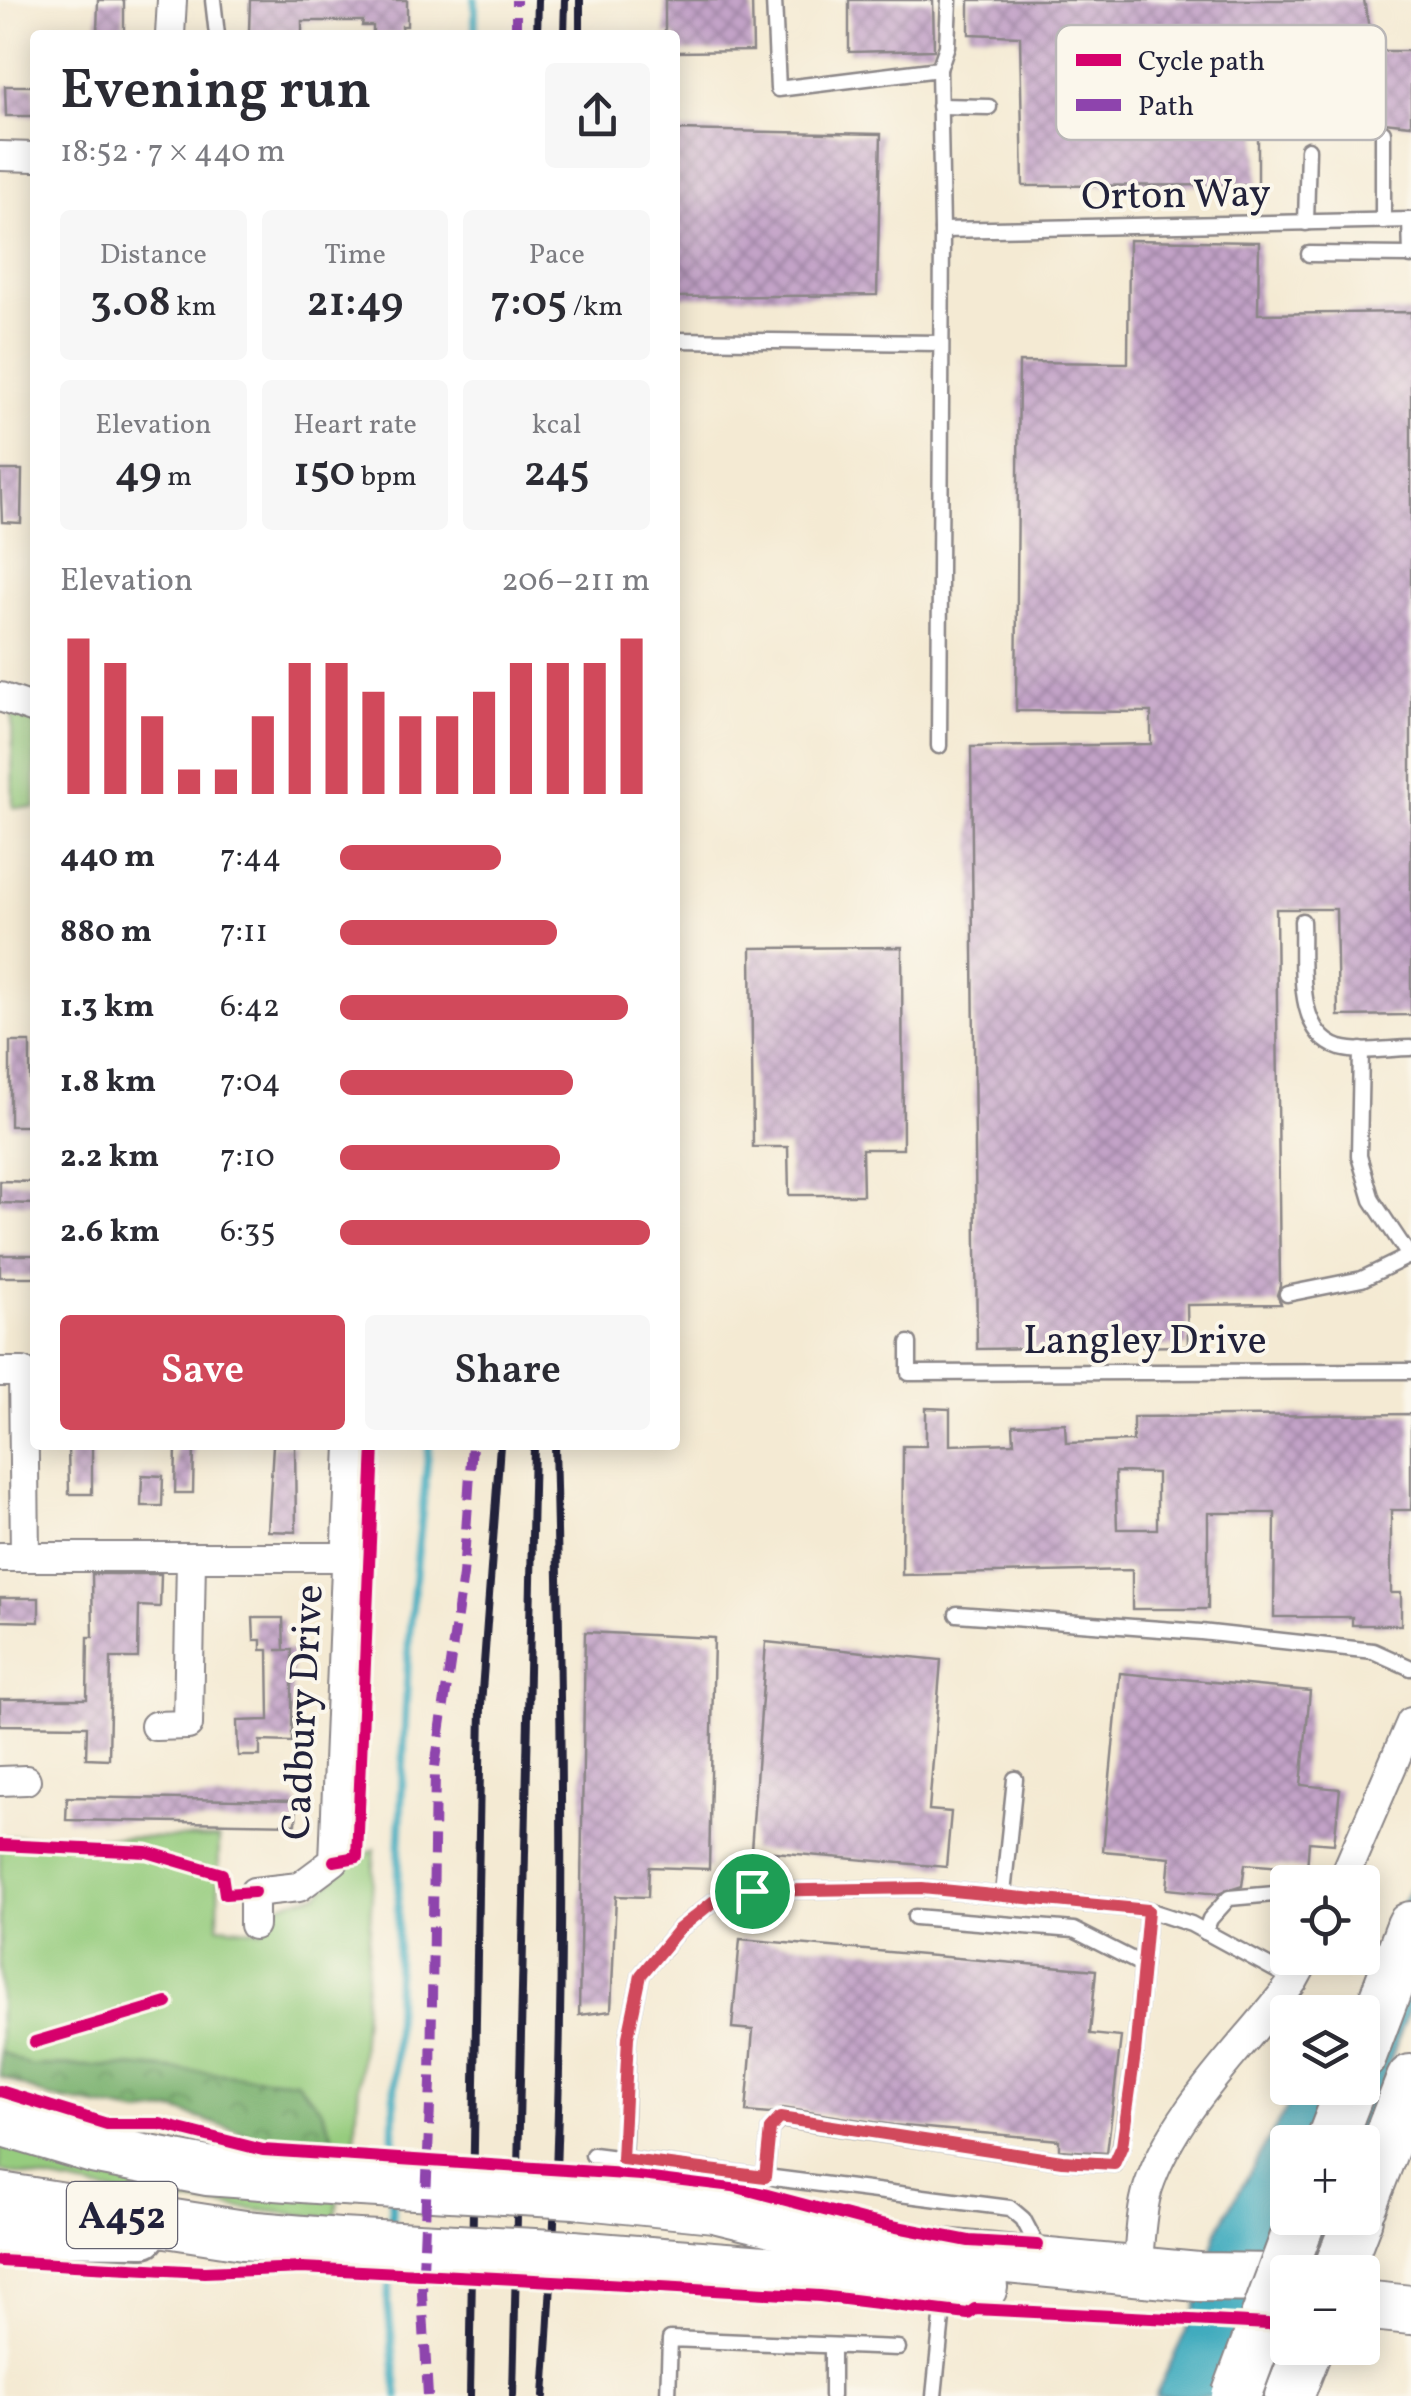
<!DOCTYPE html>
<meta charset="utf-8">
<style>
:root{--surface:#fff;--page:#f7f7f7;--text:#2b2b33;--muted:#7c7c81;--accent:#d1495b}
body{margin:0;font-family:Vollkorn,serif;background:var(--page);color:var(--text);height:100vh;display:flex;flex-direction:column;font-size:38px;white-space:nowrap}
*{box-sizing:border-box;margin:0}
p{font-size:32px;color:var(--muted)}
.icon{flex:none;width:55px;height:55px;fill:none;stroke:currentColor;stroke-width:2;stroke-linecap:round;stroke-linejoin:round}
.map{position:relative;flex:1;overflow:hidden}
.side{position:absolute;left:30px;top:30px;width:650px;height:1420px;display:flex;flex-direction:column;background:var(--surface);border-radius:10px;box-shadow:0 5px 25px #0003}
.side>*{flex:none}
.buttons{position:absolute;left:1270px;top:1865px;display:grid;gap:20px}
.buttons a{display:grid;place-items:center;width:110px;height:110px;border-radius:10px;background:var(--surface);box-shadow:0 5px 25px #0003;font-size:50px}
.pin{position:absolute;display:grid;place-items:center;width:85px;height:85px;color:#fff;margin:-42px;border:5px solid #fff;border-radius:50%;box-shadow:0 2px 10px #0007}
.round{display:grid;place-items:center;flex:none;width:105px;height:105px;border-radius:10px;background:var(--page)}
.headline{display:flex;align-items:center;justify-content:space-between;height:170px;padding:0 30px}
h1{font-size:55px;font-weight:600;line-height:75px}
.stats{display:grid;grid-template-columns:repeat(3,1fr);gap:15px;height:170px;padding:10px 30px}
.stats div{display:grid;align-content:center;border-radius:10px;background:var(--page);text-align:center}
.stats b{font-size:42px;font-weight:600}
.stats small{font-size:28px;font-weight:400}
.stats p{font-size:28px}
.chart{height:280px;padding:20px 30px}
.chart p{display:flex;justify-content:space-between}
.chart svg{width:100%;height:180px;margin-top:10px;stroke:var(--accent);stroke-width:6}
.action{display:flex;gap:20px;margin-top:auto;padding:20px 30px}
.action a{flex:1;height:115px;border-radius:10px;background:var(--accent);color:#fff;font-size:40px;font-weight:600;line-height:115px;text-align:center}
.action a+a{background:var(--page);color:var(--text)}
ul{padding:0 30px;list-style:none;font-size:32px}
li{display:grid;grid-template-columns:160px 120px 1fr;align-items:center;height:75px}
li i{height:25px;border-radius:12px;background:var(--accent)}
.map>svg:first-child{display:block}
.grass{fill:#96cc7e;stroke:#5c775c;stroke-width:2.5}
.forest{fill:url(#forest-crowns);stroke:#4d6954;stroke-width:2.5}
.water{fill:#3fabbe;stroke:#30667c;stroke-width:2.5}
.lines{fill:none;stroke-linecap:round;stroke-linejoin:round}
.stream{stroke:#3fabbe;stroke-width:8}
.building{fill:url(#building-cross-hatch);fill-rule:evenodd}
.lane-casing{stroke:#8b8687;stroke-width:19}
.street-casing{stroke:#8b8687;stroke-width:32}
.primary-casing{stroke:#8b8687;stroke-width:48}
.highway-casing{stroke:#8b8687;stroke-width:52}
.lane{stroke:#fff;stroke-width:14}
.street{stroke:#fff;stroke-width:28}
.primary{stroke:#fff;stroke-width:42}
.highway{stroke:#fff;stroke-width:48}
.rail{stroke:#22223b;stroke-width:8}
.highway-bridge-casing{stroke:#8b8687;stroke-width:52;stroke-linecap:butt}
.highway-bridge{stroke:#fff;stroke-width:48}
.quiet{stroke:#8e44ad;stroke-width:10;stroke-dasharray:20 10;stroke-linecap:butt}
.cycleway-casing{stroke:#fbf7ec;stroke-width:19}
.cycleway{stroke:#d6006c;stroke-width:12}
.route-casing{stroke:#fff;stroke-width:20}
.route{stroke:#d1495b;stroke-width:12}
.labels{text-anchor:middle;stroke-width:8;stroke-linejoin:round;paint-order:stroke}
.shield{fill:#fbf7ec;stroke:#636270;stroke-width:2.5}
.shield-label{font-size:38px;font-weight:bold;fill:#22223b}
.street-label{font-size:40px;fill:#22223b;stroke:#fbf7ec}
.key{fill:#fbf7ec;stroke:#bab7b7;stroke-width:2.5}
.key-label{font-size:28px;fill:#22223b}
</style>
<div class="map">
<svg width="1411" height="2396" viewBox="0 0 1411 2396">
<defs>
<pattern id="forest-crowns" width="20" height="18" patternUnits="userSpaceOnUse" patternTransform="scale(2.5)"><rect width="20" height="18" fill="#78b06d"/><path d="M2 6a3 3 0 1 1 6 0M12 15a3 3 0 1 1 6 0" fill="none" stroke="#628f5b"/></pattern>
<pattern id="building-cross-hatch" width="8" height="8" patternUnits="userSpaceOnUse" patternTransform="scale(2.5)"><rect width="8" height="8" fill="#c3a3c7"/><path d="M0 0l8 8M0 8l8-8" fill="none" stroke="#9e84a3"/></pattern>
</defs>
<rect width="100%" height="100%" fill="#fbf7ec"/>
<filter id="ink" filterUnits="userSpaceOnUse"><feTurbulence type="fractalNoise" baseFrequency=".01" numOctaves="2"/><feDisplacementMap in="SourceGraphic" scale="20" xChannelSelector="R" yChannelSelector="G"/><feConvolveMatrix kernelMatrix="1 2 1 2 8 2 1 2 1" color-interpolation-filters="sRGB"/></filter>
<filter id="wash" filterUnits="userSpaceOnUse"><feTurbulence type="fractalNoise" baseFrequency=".0048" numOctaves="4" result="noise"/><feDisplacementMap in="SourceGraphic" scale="40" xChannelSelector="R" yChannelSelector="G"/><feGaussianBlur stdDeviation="2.25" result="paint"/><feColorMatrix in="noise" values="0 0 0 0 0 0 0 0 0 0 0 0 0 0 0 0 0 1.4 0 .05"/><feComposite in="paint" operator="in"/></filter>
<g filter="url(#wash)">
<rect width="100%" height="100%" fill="#f4ead3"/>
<g class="grass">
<path d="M 12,712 L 35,718 L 35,808 L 13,807 Z"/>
<path d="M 0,1837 L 219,1838 L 218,1926 L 262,1930 L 267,1908 L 319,1894 L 344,1868 L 375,1849 L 355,2141 L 334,2139 L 321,2109 L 296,2081 L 149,2067 L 27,2065 L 0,2051 Z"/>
<path d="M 0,2142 L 338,2194 L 336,2219 L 125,2195 L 0,2171 Z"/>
</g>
<path class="forest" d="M 0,2051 L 28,2065 L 149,2067 L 296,2081 L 321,2109 L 334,2139 L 263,2140 L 175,2110 L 141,2114 L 47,2097 L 0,2076 Z"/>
<path class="water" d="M 1411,1886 L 1411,2003 L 1361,2142 L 1288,2142 L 1288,2218 L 1333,2218 L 1250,2396 L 1155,2396 L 1193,2316 L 1218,2228 L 1298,2088 L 1362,2088 L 1362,2012 L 1351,2012 Z"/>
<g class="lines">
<g class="stream">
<path d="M 475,35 L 475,0"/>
<path d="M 393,2169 L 399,1854 L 409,1637 L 429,1445"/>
<path d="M 391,2229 L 392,2198"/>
<path d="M 390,2263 L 388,2304 L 398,2396"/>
</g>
</g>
<g id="blocks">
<g class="building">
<path d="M 98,0 L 124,0 L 124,35 L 97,35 Z"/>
<path d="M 250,0 L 407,0 L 407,26 L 402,26 L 402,35 L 373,35 L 373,26 L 362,26 L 363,21 L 302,21 L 302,35 L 255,35 L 249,31 Z"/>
<path d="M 665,0 L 752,0 L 753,51 L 675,52 L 675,35 L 665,35 Z"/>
<path d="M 849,0 L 933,0 L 934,50 L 849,52 Z"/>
<path d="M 969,0 L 1364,0 L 1373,51 L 1411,51 L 1411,125 L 1384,122 L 1348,125 L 1349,33 L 1258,36 L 1258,185 L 1023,186 L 1020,36 L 969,34 Z"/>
<path d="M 5,86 L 35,86 L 35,116 L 6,116 Z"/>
<path d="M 675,130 L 881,134 L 877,295 L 675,297 Z"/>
<path d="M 1129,240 L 1259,242 L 1258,314 L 1411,312 L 1411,1015 L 1338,1016 L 1336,909 L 1276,909 L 1280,1286 L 1277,1295 L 1281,1304 L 1187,1305 L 1188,1346 L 977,1349 L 971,747 L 1151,744 L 1151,712 L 1016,711 L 1019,362 L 1128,363 Z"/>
<path d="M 0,470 L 22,470 L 21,523 L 2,522 Z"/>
<path d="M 902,947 L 903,1149 L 862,1149 L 863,1195 L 789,1195 L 788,1147 L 753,1147 L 751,948 Z"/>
<rect x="10" y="1042" width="20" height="84"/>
<path d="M 0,1181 L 35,1182 L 35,1204 L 0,1203 Z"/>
<rect x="0" y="1255" width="35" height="22"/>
<path d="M 926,1408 L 950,1409 L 950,1445 L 1014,1443 L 1013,1425 L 1065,1423 L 1066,1443 L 1133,1441 L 1133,1417 L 1411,1414 L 1411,1510 L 1391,1510 L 1391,1593 L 1401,1593 L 1401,1625 L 1352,1625 L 1352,1617 L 1274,1617 L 1275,1513 L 1208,1513 L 1208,1609 L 1132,1609 L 1132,1570 L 902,1575 L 903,1446 L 926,1446 ZM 1115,1472 L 1157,1473 L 1157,1529 L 1117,1529 Z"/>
<path d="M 68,1445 L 92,1445 L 92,1494 L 69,1494 Z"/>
<path d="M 176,1445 L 194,1445 L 193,1493 L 175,1493 Z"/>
<path d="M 273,1445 L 295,1445 L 296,1532 L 268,1531 Z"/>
<path d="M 142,1475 L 163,1476 L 162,1506 L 141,1506 Z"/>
<path d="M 92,1574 L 161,1574 L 160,1607 L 139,1606 L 138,1658 L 111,1658 L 109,1759 L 86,1758 L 87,1726 L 0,1725 L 0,1699 L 87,1699 L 88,1637 L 93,1637 Z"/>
<path d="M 0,1598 L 39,1598 L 39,1622 L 0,1621 Z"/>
<path d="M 253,1618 L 283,1618 L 284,1650 L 276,1650 L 292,1650 L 292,1742 L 260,1741 L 260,1756 L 238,1756 L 237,1721 L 269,1720 L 268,1650 L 261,1650 L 261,1640 L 254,1640 Z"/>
<path d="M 585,1632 L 714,1638 L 709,1869 L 649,1867 L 648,1897 L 616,1896 L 611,2011 L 579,2015 Z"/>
<path d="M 766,1642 L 941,1660 L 929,1810 L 951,1812 L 946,1867 L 751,1850 Z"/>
<path d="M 1120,1673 L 1310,1691 L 1301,1785 L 1340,1789 L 1334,1844 L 1309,1842 L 1307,1869 L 1245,1864 L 1242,1886 L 1218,1894 L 1167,1889 L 1170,1857 L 1103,1851 Z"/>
<path d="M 67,1797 L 297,1801 L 296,1824 L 66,1820 Z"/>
<path d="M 740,1939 L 1096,1970 L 1090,2034 L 1121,2037 L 1107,2153 L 1059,2150 L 1059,2140 L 893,2125 L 783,2108 L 770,2114 L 746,2112 L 753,2030 L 732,2028 Z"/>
</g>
</g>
</g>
<g filter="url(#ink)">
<use href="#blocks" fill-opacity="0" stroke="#8b8687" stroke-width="2.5"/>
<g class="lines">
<g class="lane-casing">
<g id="lane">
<path d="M 213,0 L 217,35"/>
<path d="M 774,0 L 778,89 L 939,69 L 942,230 L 939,746"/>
<path d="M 939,69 L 947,46 L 949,0"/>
<path d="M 939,106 L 989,107"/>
<path d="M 1383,132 L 1383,221"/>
<path d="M 1410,220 L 1411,256"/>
<path d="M 1306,223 L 1308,149"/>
<path d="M 942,230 L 1411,220"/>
<path d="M 1309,254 L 1409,255"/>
<path d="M 675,340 L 940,343"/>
<path d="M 1302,921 C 1304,959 1293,1033 1340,1048 C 1362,1054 1389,1048 1411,1048"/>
<path d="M 1361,1050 L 1359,1156 L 1372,1200 L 1410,1257"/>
<path d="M 1287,1294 L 1362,1279 L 1411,1255"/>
<path d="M 909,1343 L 909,1373 L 1411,1371"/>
<path d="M 957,1614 L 1201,1632 L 1373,1651 L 1411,1668"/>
<path d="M 1003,1894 L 1015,1779"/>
<path d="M 915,1917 L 1074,1930 L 1143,1965"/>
<path d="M 1205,1932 L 1210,1919 L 1229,1898 L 1285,1893"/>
<path d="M 593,2155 L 1010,2208 L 1023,2219 L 1040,2251"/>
<path d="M 623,2159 L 628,2037 L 641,1975 L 678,1930 L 714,1901 L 752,1891 L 922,1888 L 1148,1910 L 1191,1924 L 1294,1980"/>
<path d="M 765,2177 L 770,2129 L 781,2119 L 1062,2161 L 1114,2164 L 1121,2147 L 1135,2053 L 1148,1910"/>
<path d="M 668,2396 L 670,2339 L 898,2348"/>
<path d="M 832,2396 L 832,2346"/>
<path d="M 934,2396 L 945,2289"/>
</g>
</g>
<g class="street-casing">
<g id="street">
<path d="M 170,35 L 172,0"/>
<path d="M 0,156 L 35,157"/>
<path d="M 0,697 L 35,709"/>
<path d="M 0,1372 L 23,1372 L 25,1556"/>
<path d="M 0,1557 L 349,1557"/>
<path d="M 155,1726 L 188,1725 L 191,1558"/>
<path d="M 0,1781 L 26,1780"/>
<path d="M 1342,1882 L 1411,1722"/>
<path d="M 254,1925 L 254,1892 L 299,1887 L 334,1861 L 351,1445"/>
<path d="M 1137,2273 C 1140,2246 1140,2214 1148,2188 C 1175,2108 1245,2046 1294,1980 L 1306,1958"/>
</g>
</g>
<g class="primary-casing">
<path id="primary" d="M 0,2234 L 144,2235"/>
</g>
<g class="highway-casing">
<g id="highway">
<path d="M 1362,2056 L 1411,1926"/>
<path d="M 0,2121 L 97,2150 L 207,2171 L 343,2181"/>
<path d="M 1330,2142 L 1351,2088"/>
<path d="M 575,2194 L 714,2208 L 804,2230 L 943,2253 L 1198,2277 L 1288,2278"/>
<path d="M 0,2197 L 244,2235 L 339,2243"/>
<path d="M 1362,2205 L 1411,2079"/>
<path d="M 573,2255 L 983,2287"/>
<path d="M 1337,2272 L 1358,2218"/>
<path d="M 1362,2305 L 1411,2310"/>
<path d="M 1289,2396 L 1308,2348"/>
</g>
</g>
<use href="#lane" class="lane"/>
<use href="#street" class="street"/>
<use href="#primary" class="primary"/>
<use href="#highway" class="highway"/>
<g class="rail">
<path d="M 537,35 L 538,0"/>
<path d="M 564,35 L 565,0"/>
<path d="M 580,35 L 580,0"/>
<path d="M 470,2396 L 481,1705 L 500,1445"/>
<path d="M 513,2396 L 534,1445"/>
<path d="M 544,2396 C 567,2079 563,1762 555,1445"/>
</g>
<g class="highway-bridge-casing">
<g id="highway-bridge">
<path d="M 343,2181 L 575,2194"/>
<path d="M 339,2243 L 573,2255"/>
<path d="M 1236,2396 L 1302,2218"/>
</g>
</g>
<use href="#highway-bridge" class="highway-bridge"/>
<g class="quiet">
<path d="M 516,35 L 516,0"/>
<path d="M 428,2396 L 422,2294 L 431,2082 L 435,1767 L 463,1575 L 472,1445"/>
</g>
<g class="cycleway-casing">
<g id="cycleway">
<path d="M 0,1845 L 147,1852 L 222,1874 L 225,1894 L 254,1892"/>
<path d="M 334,1861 L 357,1857 L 374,1445"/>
<path d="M 35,2042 L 167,2003"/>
<path d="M 0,2091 L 107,2124 L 160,2124 L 263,2150 L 641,2175 L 733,2186 L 866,2221 L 969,2241 L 1038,2245"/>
<path d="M 0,2261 L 204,2272 L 302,2268 L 572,2282 L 820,2296 L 968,2314 L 975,2309 L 1288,2325"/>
</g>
</g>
<use href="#cycleway" class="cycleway"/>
</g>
</g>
<g class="lines" filter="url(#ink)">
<g class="route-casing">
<path id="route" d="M 922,1888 L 1148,1910 L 1135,2054 L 1122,2146 L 1114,2164 L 1062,2161 L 780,2118 L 770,2129 L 765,2177 L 622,2159 L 628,2037 L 641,1975 L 678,1930 L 714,1901 L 752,1891 Z"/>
</g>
<use href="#route" class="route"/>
</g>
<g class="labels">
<rect class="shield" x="67" y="2182" width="110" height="66" rx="8"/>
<g class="shield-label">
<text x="122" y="2228">A452</text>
</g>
<g class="street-label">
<text transform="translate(1176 193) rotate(-1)" y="14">Orton Way</text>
<text x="1145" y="1353">Langley Drive</text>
<text transform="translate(301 1712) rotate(-87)" y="14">Cadbury Drive</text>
</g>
</g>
<rect x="1056" y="25" width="330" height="115" rx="15" class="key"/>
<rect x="1076" y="54" width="45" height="12" fill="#d6006c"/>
<rect x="1076" y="99" width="45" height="12" fill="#8e44ad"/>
<g class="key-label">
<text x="1138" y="70">Cycle path</text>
<text x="1138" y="115">Path</text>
</g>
</svg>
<div class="buttons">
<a><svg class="icon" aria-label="locate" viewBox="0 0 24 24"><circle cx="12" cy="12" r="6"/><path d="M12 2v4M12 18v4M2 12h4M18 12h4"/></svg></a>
<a><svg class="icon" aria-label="layers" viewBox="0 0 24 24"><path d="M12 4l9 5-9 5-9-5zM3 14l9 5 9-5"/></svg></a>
<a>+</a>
<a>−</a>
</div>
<div class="pin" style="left:752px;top:1891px;background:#1e9e55"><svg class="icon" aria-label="arrive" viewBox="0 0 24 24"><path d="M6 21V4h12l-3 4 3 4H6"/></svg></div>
<section class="side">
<div class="headline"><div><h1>Evening run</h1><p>18:52 · 7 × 440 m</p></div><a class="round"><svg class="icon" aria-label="share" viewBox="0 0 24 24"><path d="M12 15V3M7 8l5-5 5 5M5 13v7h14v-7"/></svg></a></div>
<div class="stats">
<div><p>Distance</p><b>3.08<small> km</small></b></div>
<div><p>Time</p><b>21:49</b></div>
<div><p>Pace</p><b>7:05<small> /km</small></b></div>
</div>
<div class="stats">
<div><p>Elevation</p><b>49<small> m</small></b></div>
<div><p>Heart rate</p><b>150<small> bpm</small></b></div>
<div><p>kcal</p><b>245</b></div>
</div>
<div class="chart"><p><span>Elevation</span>206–211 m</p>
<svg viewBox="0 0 160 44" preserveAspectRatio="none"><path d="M5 44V6M15 44V12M25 44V25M35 44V38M45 44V38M55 44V25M65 44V12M75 44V12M85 44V19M95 44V25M105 44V25M115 44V19M125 44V12M135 44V12M145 44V12M155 44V6"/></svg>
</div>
<ul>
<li><b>440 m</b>7:44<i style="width:52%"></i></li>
<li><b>880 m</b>7:11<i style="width:70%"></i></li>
<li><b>1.3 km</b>6:42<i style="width:93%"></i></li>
<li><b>1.8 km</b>7:04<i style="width:75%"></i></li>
<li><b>2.2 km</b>7:10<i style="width:71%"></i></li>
<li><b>2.6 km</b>6:35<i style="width:100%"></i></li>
</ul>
<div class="action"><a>Save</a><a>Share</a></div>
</section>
</div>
